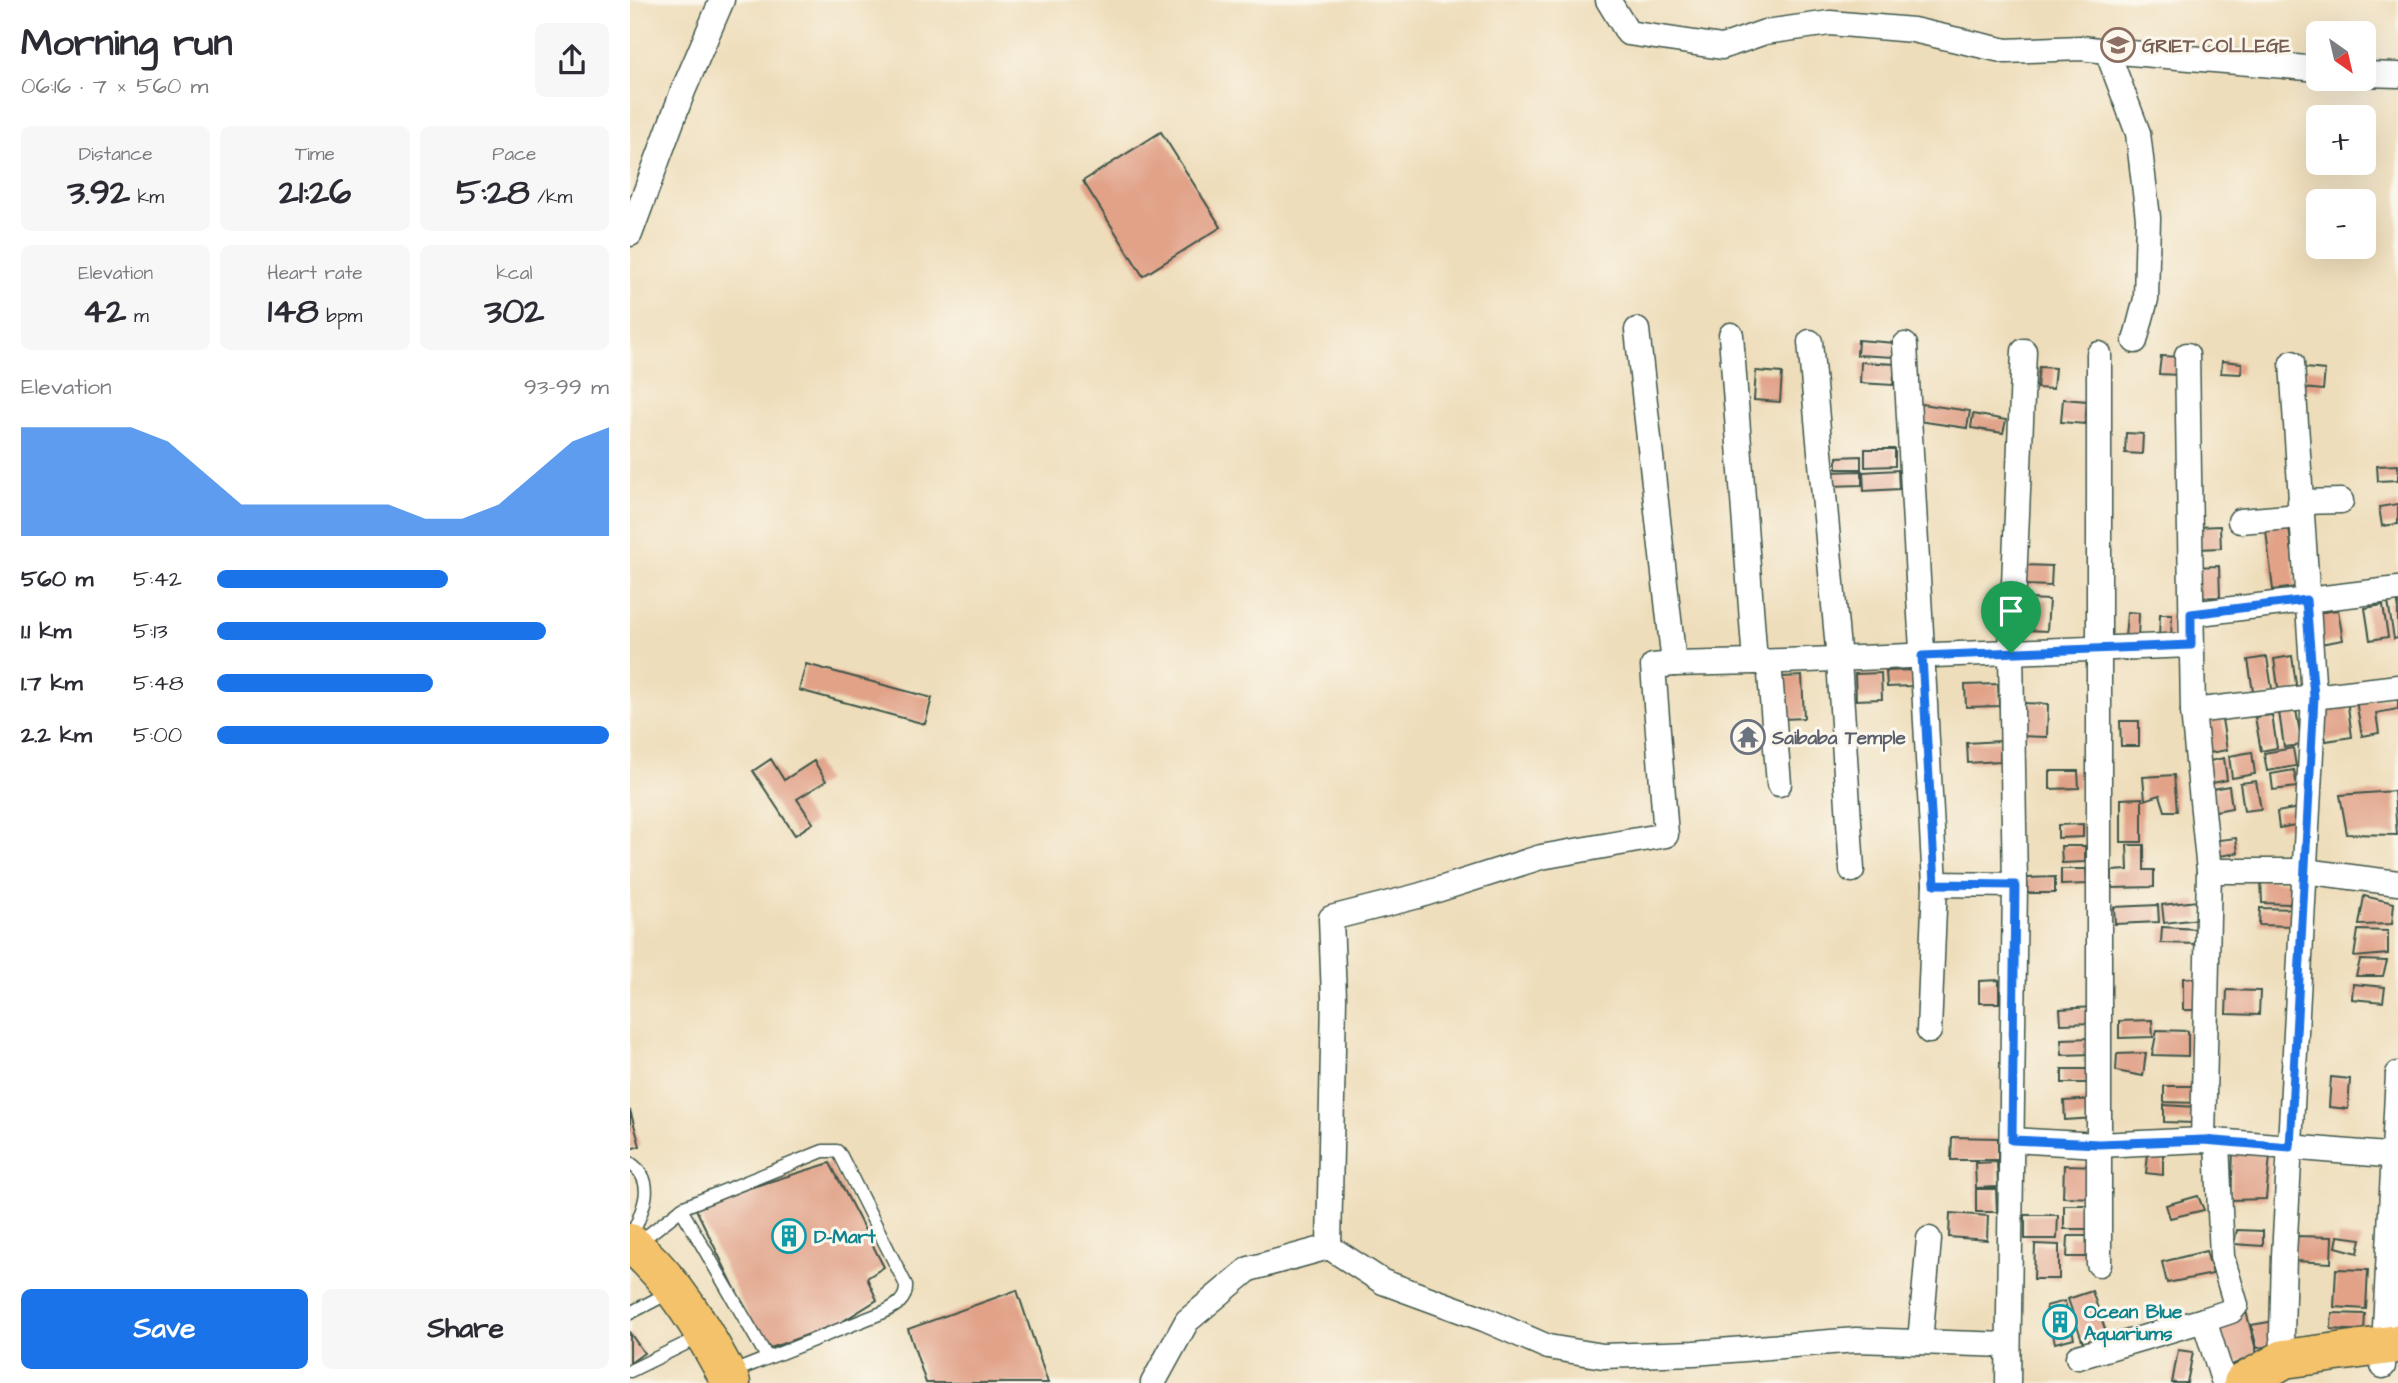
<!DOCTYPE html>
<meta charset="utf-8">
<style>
:root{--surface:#fff;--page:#f7f7f7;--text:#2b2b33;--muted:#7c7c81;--accent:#1a73e8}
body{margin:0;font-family:"Architects Daughter",sans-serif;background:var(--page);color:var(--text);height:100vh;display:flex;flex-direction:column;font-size:26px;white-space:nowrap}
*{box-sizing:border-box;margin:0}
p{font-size:23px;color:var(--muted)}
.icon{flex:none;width:38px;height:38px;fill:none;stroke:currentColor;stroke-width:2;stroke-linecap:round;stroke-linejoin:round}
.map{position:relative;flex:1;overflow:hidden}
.side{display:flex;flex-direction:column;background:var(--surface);width:630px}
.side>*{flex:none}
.needle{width:46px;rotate:146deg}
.tools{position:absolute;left:1676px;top:21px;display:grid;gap:14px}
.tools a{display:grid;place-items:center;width:70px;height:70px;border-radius:10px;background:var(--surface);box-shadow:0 7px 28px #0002;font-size:35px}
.pin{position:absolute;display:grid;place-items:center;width:60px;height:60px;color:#fff;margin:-72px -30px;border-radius:50% 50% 50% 0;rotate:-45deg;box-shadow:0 0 7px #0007}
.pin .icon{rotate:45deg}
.round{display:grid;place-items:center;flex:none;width:74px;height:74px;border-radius:10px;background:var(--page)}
.summary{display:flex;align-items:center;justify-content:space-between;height:119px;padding:0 21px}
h1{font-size:38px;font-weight:700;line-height:52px}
.metrics{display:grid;grid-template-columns:repeat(3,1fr);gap:10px;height:119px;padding:7px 21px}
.metrics div{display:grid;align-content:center;border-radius:10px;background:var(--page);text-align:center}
.metrics b{font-size:35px;font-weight:700}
.metrics small{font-size:19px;font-weight:400}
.metrics p{font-size:19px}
.chart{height:196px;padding:14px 21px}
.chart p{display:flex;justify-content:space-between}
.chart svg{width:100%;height:126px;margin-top:7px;fill:var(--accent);opacity:.7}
.primary-button{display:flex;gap:14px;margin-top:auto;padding:14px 21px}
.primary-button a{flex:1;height:80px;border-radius:10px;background:var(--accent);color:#fff;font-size:28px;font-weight:700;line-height:80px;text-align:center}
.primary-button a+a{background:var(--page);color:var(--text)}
ul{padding:0 21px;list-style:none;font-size:23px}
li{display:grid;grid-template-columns:112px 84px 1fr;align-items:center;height:52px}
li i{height:18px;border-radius:9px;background:var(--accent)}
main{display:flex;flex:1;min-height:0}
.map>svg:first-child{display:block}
.building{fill:#e1a288}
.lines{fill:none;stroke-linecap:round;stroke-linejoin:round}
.service-casing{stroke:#3e5548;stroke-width:15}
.minor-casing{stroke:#3e5548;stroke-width:27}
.primary-casing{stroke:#3e5548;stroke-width:41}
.service{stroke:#fff;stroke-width:12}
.minor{stroke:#fff;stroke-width:24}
.primary{stroke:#f3c26a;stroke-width:38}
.route-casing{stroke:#fff;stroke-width:14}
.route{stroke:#1a73e8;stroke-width:9}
.labels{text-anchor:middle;stroke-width:6;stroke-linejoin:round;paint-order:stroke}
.education-label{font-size:19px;font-weight:bold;fill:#785e54;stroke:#fbf7ec;text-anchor:start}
.worship-label{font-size:19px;font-weight:bold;fill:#5b616d;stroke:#fbf7ec;text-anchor:start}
.culture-label{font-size:19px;font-weight:bold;fill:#0d838f;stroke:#fbf7ec;text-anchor:start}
</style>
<main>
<section class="side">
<div class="summary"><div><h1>Morning run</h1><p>06:16 · 7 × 560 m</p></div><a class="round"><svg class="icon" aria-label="share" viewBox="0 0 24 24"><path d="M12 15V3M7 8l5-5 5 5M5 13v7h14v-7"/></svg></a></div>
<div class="metrics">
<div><p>Distance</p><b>3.92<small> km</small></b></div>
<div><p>Time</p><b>21:26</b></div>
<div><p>Pace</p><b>5:28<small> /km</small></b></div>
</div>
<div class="metrics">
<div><p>Elevation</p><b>42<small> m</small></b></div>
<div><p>Heart rate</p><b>148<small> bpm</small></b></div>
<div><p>kcal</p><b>302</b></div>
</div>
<div class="chart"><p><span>Elevation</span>93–99 m</p>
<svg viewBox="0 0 160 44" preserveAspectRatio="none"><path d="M0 44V6L10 6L20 6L30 6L40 11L50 22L60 33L70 33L80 33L90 33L100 33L110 38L120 38L130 33L140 22L150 11L160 6V44z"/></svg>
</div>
<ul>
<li><b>560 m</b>5:42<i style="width:59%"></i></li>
<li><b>1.1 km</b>5:13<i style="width:84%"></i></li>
<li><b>1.7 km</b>5:48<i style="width:55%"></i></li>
<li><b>2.2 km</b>5:00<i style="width:100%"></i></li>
</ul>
<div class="primary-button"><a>Save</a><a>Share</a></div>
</section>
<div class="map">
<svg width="1768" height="1383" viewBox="0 0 1768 1383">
<rect width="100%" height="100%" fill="#fbf7ec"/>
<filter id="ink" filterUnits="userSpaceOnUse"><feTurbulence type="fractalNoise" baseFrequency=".0143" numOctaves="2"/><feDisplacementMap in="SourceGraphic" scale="14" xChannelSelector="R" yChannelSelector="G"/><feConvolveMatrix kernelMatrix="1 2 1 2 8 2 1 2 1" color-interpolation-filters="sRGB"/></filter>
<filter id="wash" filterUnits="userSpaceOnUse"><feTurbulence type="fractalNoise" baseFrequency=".00686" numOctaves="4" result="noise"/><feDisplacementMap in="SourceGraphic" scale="28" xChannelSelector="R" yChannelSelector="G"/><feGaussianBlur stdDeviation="1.57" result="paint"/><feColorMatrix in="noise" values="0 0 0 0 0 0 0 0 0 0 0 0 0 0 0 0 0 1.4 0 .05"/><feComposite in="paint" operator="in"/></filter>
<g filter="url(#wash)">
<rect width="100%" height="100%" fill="#eeddba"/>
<g id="blocks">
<g class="building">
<path d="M 531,132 L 591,227 L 513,276 L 453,181 Z"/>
<path d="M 1228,340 L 1265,343 L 1264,357 L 1227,355 Z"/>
<path d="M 1531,356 L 1551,357 L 1549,375 L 1529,374 Z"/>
<path d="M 1592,361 L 1612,363 L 1611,374 L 1591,373 Z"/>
<path d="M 1231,362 L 1265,364 L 1263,385 L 1230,383 Z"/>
<path d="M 1409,367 L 1425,368 L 1423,389 L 1407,388 Z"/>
<path d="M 1675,368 L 1695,370 L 1693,390 L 1673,388 Z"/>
<path d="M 1126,371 L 1152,373 L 1150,402 L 1124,400 Z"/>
<path d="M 1433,399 L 1457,401 L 1455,424 L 1431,422 Z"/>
<path d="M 1291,404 L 1340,411 L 1337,428 L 1288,421 Z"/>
<path d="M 1343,414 L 1376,420 L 1373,433 L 1341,428 Z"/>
<path d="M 1496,433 L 1513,434 L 1512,454 L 1495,453 Z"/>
<path d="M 1235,449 L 1265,449 L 1265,466 L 1235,467 Z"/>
<path d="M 1231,456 L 1231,469 L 1207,469 L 1207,457 Z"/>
<path d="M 1768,465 L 1768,480 L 1748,481 L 1747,466 Z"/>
<path d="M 1268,470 L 1269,489 L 1234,491 L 1233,472 Z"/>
<path d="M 1232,471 L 1232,485 L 1199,486 L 1198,472 Z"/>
<path d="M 1768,504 L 1768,524 L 1752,526 L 1749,507 Z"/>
<path d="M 1658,520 L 1666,587 L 1643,590 L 1635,522 Z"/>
<path d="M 1590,526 L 1591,548 L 1568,549 L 1567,527 Z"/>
<path d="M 1393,565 L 1422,566 L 1421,586 L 1392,585 Z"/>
<path d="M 1589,566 L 1590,597 L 1564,598 L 1563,567 Z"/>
<path d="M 1398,599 L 1419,600 L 1417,631 L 1397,630 Z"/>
<path d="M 1768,601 L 1768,638 L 1764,639 L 1758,602 Z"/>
<path d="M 1753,605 L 1758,637 L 1740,640 L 1735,608 Z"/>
<path d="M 1708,610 L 1713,640 L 1690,644 L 1686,613 Z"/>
<path d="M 1497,612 L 1509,613 L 1508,639 L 1495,638 Z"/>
<path d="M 1530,614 L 1542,614 L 1541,638 L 1529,638 Z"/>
<path d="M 1662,656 L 1667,691 L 1649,694 L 1644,659 Z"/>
<path d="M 1637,657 L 1643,695 L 1624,698 L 1618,660 Z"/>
<path d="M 176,664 L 302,698 L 295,724 L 169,690 Z"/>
<path d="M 1281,670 L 1282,686 L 1257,687 L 1256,671 Z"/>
<path d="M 1251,673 L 1252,699 L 1226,700 L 1225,674 Z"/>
<path d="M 1172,676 L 1174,718 L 1154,719 L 1152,677 Z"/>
<path d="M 1368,684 L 1369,706 L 1336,707 L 1335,685 Z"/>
<path d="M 1768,697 L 1768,709 L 1746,713 L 1749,733 L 1732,736 L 1726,701 Z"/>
<path d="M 1717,699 L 1722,737 L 1696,741 L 1690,704 Z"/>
<path d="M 1391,703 L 1418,704 L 1417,737 L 1389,736 Z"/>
<path d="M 1666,710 L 1672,745 L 1654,747 L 1649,712 Z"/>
<path d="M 1642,715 L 1647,748 L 1631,751 L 1625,717 Z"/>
<path d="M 1592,719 L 1597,750 L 1574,754 L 1569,723 Z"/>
<path d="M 1490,721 L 1509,721 L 1509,746 L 1491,746 Z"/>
<path d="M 1370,741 L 1370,761 L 1338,763 L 1337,743 Z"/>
<path d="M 1663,748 L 1666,766 L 1637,771 L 1634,753 Z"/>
<path d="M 1622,752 L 1625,774 L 1602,778 L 1599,756 Z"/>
<path d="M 1594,758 L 1597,780 L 1578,784 L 1575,762 Z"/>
<path d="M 141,759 L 154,780 L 184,761 L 196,781 L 167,799 L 183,823 L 165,835 L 123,771 Z"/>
<path d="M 1664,770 L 1667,787 L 1643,790 L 1641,774 Z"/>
<path d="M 1420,771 L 1448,771 L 1449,788 L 1420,789 Z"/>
<path d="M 1544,775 L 1547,811 L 1535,811 L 1530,795 L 1515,800 L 1513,777 Z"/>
<path d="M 1626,781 L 1631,809 L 1614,811 L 1610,783 Z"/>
<path d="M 1599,786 L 1602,808 L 1580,812 L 1577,790 Z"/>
<path d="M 1764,791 L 1767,835 L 1717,834 L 1710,795 Z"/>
<path d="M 1512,798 L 1512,842 L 1491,842 L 1491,799 Z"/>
<path d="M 1669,808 L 1671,824 L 1649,828 L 1647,812 Z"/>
<path d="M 1453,824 L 1453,837 L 1428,838 L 1428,825 Z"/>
<path d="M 1606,838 L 1608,853 L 1583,857 L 1580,841 Z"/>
<path d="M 1497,845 L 1514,845 L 1514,870 L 1524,870 L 1524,887 L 1482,888 L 1482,871 L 1498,870 Z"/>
<path d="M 1431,846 L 1455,846 L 1455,862 L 1432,863 Z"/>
<path d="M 1431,869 L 1456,869 L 1457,884 L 1431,885 Z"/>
<path d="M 1425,877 L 1425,893 L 1397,893 L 1397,878 Z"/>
<path d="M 1631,880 L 1665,881 L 1660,904 L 1632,903 Z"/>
<path d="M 1734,896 L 1764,903 L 1762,924 L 1729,925 Z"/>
<path d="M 1567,901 L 1569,919 L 1534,923 L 1532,905 Z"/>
<path d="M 1528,905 L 1529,922 L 1485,924 L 1484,907 Z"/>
<path d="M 1630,908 L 1664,909 L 1662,926 L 1629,925 Z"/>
<path d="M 1532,927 L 1567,929 L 1567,944 L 1531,943 Z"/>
<path d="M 1728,930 L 1758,931 L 1758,954 L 1724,957 Z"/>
<path d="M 1730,960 L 1757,961 L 1753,976 L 1726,976 Z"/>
<path d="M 1553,978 L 1569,978 L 1570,1010 L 1553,1010 Z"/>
<path d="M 1369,980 L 1369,1003 L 1349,1003 L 1349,981 Z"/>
<path d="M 1723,984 L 1755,987 L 1753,1002 L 1722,999 Z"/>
<path d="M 1597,990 L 1630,991 L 1629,1015 L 1596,1014 Z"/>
<path d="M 1463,1007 L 1464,1023 L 1431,1024 L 1430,1009 Z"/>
<path d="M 1522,1020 L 1523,1037 L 1489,1038 L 1489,1021 Z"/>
<path d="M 1527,1030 L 1558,1031 L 1558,1056 L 1522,1055 Z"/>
<path d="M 1463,1038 L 1463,1054 L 1432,1055 L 1431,1039 Z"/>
<path d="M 1516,1053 L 1513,1076 L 1486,1071 L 1487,1054 Z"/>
<path d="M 1432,1069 L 1463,1069 L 1462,1083 L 1432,1083 Z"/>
<path d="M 1701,1077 L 1720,1079 L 1718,1109 L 1699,1107 Z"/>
<path d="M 1534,1086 L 1567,1086 L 1567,1103 L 1534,1102 Z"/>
<path d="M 1464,1099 L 1465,1118 L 1435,1120 L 1434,1101 Z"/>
<path d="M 1534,1105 L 1566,1107 L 1565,1123 L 1534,1122 Z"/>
<path d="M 0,1110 L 10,1146 L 0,1149 Z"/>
<path d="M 1322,1137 L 1368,1138 L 1368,1160 L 1321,1160 Z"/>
<path d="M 1603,1152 L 1640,1155 L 1636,1199 L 1601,1200 Z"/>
<path d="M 1518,1154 L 1533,1154 L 1533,1175 L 1516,1173 Z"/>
<path d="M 1367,1162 L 1368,1187 L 1346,1188 L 1345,1163 Z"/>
<path d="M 200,1163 L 254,1267 L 237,1278 L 247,1300 L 210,1323 L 135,1350 L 64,1205 Z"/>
<path d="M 1434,1165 L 1468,1166 L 1467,1198 L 1433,1197 Z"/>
<path d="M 1346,1189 L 1366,1189 L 1367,1212 L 1346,1212 Z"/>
<path d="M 1568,1196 L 1574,1210 L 1540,1218 L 1536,1205 Z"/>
<path d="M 1434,1205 L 1468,1205 L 1467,1229 L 1434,1229 Z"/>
<path d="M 1320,1213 L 1358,1216 L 1357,1240 L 1319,1237 Z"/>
<path d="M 1395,1215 L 1428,1215 L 1427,1239 L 1395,1239 Z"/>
<path d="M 1607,1230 L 1633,1231 L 1633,1246 L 1604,1244 Z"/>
<path d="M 1438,1236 L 1468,1236 L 1467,1257 L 1437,1257 Z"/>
<path d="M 1665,1236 L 1702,1237 L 1701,1263 L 1664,1261 Z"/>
<path d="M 1708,1236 L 1731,1239 L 1728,1253 L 1706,1247 Z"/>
<path d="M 1405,1244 L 1429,1245 L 1429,1279 L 1404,1279 Z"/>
<path d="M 1576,1251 L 1583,1274 L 1537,1283 L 1532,1262 Z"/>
<path d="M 1706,1269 L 1738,1270 L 1736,1309 L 1704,1307 Z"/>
<path d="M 387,1290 L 418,1383 L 296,1383 L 278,1329 Z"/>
<path d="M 1462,1291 L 1477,1335 L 1453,1343 L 1438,1299 Z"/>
<path d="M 1435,1301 L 1444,1338 L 1425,1343 L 1416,1306 Z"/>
<path d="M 1616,1311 L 1627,1354 L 1595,1368 L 1579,1322 Z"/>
<path d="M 1702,1313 L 1735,1314 L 1734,1331 L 1701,1329 Z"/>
<path d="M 1645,1321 L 1646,1345 L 1627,1348 L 1621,1325 Z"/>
<path d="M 0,1333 L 14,1353 L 0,1363 Z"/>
<path d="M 1548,1350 L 1563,1352 L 1557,1383 L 1542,1383 Z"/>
</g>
</g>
</g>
<g filter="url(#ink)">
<use href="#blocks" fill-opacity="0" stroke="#3e5548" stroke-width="2"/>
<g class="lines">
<g class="service-casing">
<g id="service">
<path d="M 0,1163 C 30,1183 10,1214 0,1240"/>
<path d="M 51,1209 L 137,1357"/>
<path d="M 8,1243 L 54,1207 L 193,1151 L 207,1151 L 211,1156 L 276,1285 C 277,1300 266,1306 254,1312 L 100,1373"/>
<path d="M 0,1313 L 27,1299"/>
<path d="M 0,1371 L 57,1343"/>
</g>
</g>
<g class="minor-casing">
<g id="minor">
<path d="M 978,0 L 998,33 L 1092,47 L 1135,32 L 1200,23 L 1283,30 L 1376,51 L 1451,48 L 1477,51 L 1508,133 L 1518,218 L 1516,299 L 1505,341"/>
<path d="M 1477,51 L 1689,69"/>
<path d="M 1734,74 L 1768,75"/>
<path d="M 0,234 L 53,91 L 92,0"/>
<path d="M 1007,330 L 1044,664 L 1125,662"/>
<path d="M 1101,335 L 1125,662 L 1561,645"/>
<path d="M 1180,342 L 1209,660 L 1222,870"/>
<path d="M 1275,345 L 1305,884 L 1299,1031"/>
<path d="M 1469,354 L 1469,1264"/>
<path d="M 1557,355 L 1563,711 L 1579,871 L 1573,1140"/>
<path d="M 1670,502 L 1711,501"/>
<path d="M 1610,521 L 1671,516"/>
<path d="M 1561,614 L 1768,589"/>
<path d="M 1139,662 L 1149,784"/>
<path d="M 1563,711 L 1768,687"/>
<path d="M 1579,871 L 1674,871 L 1768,883"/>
<path d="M 1305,884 L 1385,885"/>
<path d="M 1382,1140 L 1469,1145 L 1573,1140 L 1768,1156"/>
<path d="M 699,1247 L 753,1282 L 854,1319 L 918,1347 L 973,1356 L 1064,1353 L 1226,1340 L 1378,1345"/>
<path d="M 1574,1320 L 1601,1311 L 1606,1305 L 1592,1257 L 1587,1141"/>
<path d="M 1290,1342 L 1299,1239"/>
<path d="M 1448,1357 L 1574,1320 L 1594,1383"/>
<path d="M 1654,1359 L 1652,1335 L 1654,1256 L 1684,697 L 1662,363"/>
<path d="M 1753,1366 L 1768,1074"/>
<path d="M 523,1383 L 557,1321 L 619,1269 L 699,1247 L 704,998 L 701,918 L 788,896 L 911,857 L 1036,835 L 1023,666 L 1044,664"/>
<path d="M 1378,1383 L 1385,885 L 1381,653 L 1394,351"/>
</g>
</g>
<g class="primary-casing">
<g id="primary">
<path d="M 0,1243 C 44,1279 75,1333 101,1383"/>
<path d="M 1613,1383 L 1654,1359 L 1768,1344"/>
</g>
</g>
<use href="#service" class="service"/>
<use href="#minor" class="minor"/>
<use href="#primary" class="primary"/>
</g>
</g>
<g class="lines" filter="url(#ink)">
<g class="route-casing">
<path id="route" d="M 1676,600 L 1684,697 L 1660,1147 L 1573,1140 L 1469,1144 L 1382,1140 L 1385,885 L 1305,884 L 1292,656 L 1561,645 L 1561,614 Z"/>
</g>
<use href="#route" class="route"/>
</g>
<defs>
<g id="university-ring" transform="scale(1.75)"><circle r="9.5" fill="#fbf7ec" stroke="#8d6e63" stroke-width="1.5"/><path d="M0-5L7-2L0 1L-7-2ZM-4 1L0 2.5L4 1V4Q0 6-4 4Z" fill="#8d6e63"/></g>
<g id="temple-ring" transform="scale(1.75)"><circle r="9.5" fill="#fbf7ec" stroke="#6b7280" stroke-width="1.5"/><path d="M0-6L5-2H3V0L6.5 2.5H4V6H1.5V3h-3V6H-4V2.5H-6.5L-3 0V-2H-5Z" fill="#6b7280"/></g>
<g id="building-ring" transform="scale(1.75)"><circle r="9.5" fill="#fbf7ec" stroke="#0f9aa8" stroke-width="1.5"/><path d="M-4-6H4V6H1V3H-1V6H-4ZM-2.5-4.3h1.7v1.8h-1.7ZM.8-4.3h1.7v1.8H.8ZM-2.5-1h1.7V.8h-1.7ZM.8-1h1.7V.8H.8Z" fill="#0f9aa8"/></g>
</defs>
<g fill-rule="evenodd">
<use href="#university-ring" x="1488" y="45"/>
<use href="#temple-ring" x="1118" y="737"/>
<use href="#building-ring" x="159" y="1236"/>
<use href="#building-ring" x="1430" y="1322"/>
</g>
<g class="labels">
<g class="education-label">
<text x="1512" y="52">GRIET COLLEGE</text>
</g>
<g class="worship-label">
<text x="1142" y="744">Saibaba Temple</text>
</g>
<g class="culture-label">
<text x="184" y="1243">D-Mart</text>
<text x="1454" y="1318">Ocean Blue<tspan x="1454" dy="22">Aquariums</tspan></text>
</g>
</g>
</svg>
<div class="tools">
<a><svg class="needle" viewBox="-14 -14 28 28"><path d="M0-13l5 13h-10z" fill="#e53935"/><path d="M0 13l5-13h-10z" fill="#7c7c81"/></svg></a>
<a>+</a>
<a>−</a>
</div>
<div class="pin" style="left:1381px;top:653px;background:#1e9e55"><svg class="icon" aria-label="arrive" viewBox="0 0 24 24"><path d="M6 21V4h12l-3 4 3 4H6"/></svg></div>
</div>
</main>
